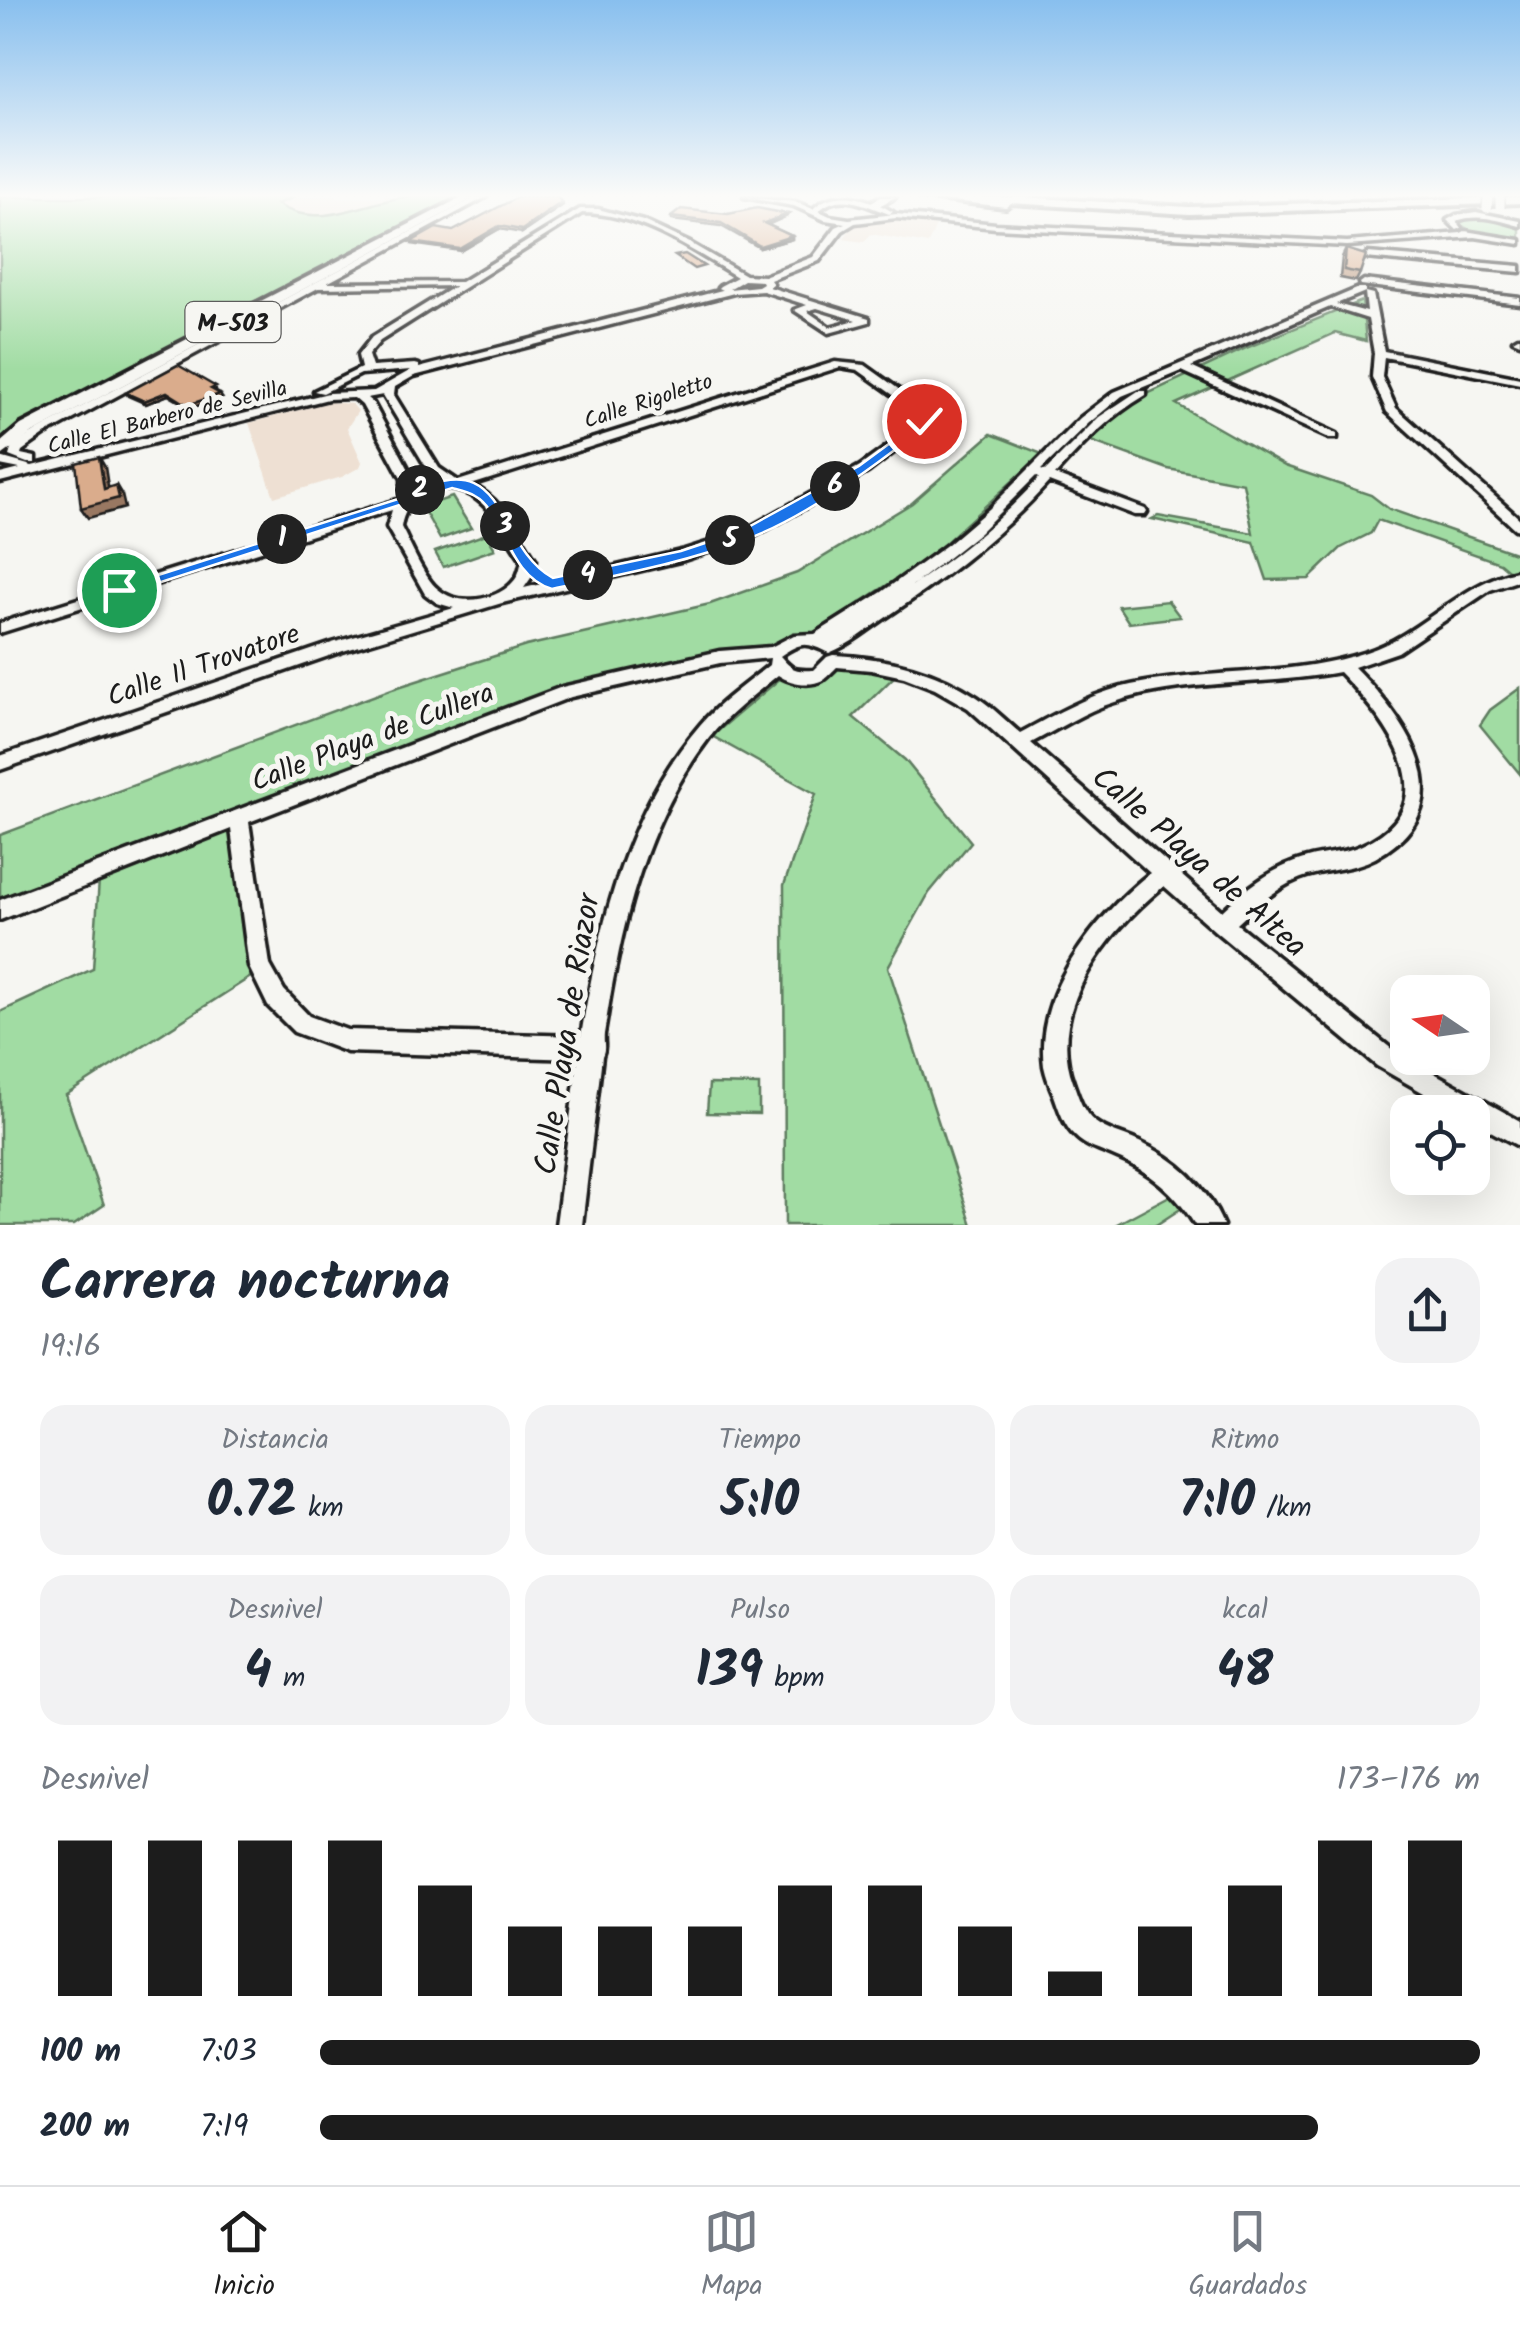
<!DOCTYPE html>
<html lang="es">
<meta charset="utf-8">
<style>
:root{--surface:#fff;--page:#f2f2f3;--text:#1f2937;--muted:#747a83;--line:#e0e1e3;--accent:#1c1c1c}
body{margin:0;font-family:Kalam,sans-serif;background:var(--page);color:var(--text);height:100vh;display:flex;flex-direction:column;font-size:38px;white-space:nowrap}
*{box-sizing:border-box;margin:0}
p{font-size:32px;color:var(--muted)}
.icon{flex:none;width:55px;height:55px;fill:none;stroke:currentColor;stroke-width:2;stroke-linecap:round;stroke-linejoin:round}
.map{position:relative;height:1225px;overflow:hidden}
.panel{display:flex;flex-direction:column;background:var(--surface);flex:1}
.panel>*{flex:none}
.needle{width:65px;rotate:283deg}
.fabs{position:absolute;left:1390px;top:975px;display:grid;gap:20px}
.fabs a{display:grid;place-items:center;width:100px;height:100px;border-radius:20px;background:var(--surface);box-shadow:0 10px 40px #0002;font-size:50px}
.pin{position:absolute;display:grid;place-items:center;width:85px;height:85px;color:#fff;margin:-42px;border:5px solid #fff;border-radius:50%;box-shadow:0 2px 10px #0007}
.km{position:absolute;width:50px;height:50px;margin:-25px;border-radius:50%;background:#222;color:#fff;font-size:28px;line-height:50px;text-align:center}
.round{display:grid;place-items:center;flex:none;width:105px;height:105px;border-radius:30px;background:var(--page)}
.headline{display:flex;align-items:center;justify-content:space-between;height:170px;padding:0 40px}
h1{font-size:55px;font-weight:700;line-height:75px}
.figures{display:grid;grid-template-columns:repeat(3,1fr);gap:15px;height:170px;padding:10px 40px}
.figures div{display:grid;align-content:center;border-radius:25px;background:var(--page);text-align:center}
.figures b{font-size:50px;font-weight:700}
.figures small{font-size:28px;font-weight:400}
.figures p{font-size:28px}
.chart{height:280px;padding:20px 40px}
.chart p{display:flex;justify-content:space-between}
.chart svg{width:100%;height:180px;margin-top:10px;stroke:var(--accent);stroke-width:6}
ul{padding:0 40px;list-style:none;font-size:32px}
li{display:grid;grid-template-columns:160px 120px 1fr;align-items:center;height:75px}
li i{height:25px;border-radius:12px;background:var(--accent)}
.tab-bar{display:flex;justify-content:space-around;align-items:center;height:140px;border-top:2px solid var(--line);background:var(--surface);font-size:28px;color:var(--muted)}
.tab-bar a{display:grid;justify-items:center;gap:5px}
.tab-bar .selected{color:var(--accent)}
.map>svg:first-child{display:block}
.built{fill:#eee0d3}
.green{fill:#a1dca3;stroke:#5e7c60;stroke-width:2.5}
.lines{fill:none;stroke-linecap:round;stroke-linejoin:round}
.minor-casing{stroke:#1c1c1c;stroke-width:7}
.highway-casing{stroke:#1c1c1c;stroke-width:8}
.minor{fill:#f6f6f2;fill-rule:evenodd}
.highway{fill:#f6f6f2;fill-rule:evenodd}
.minor-bridge-casing{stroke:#1c1c1c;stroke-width:12;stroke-linecap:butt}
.minor-bridge{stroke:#f6f6f2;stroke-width:9}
.wall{fill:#bb9478;stroke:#1c1c1c;stroke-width:2.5}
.shaded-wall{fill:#997862;stroke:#1c1c1c;stroke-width:2.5}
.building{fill:#daac8c;stroke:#1c1c1c;stroke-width:2.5}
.route{fill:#1a73e8;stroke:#fff;stroke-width:2.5}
.labels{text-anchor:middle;stroke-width:10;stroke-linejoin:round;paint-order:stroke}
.far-street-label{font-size:22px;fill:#1c1c1c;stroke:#f6f6f2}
.shield{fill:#f6f6f2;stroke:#5d5d5c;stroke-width:2.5}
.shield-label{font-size:25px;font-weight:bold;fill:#1c1c1c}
.street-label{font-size:28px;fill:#1c1c1c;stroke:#f6f6f2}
.near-street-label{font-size:32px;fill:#1c1c1c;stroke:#f6f6f2}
</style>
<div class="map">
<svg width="1520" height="1225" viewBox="0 0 1520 1225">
<rect width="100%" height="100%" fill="#f6f6f2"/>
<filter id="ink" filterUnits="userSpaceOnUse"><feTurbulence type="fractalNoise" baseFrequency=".01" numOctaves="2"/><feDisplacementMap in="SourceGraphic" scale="20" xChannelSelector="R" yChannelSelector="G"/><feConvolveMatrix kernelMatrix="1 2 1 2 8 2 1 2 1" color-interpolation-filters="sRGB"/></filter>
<g filter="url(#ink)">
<g class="built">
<path d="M 295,197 L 406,197 L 318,217 L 292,213 L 276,203 Z"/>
<path d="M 886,219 L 921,221 L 936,226 L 928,244 L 871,234 L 864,242 L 843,239 L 853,226 Z"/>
<path d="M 330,402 L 352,404 L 358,411 L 347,428 L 362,462 L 360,467 L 342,477 L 274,497 L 249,423 Z"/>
</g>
<g class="green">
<path d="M 0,197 L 295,197 L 277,204 C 318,231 362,202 406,197 C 429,195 454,197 477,197 L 26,435 L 9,450 L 0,471 Z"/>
<path d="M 1475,217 L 1520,226 L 1520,240 L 1476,234 L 1458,223 Z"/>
<path d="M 1362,301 L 1366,341 L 1335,333 L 1176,404 L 1285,466 L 1371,495 L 1389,509 L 1520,555 L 1520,580 L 1500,563 L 1378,520 L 1371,533 L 1341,548 L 1309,579 L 1267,580 L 1254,542 L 1152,519 L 1158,516 L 1253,533 L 1243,483 L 1168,469 L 1088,440 L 1112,415 L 1134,400 L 1246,348 Z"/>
<path d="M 991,434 L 1042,454 L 930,557 L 812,634 L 791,634 L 772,648 L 715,653 L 619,674 L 524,702 L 0,908 L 0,835 L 392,689 L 526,646 L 710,604 L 797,573 L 912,503 Z"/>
<path d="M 452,497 L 471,528 L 440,539 L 422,507 Z"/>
<path d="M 486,534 L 495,549 L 443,567 L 435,552 Z"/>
<path d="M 1168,601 L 1180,617 L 1129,623 L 1118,606 Z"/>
<path d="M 836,668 L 896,675 L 853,717 L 905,760 L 971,842 L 929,893 L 888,967 L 972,1225 L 785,1225 L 784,885 L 816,794 L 712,736 L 782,677 C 804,685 820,686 836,668 Z"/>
<path d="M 1520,688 L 1520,774 L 1480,725 L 1490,710 Z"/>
<path d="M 233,826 L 252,976 L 66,1095 L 104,1205 L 74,1225 L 0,1225 L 0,1012 L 93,969 L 99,880 Z"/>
<path d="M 709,1084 L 759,1085 L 759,1114 L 707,1113 Z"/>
<path d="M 1175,1193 L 1185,1206 L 1156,1225 L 1115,1225 Z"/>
</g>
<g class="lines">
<g class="minor-casing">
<g id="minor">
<path d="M 476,197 L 486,197 L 327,283 L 461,282 L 580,209 L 598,209 L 643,221 L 690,243 L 745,275 L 764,276 L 813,257 L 836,227 L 845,223 L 825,220 L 794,206 L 744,197 L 796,202 L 813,209 C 834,187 870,198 893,212 L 889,214 C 866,206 840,190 819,211 L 830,216 L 849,219 L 896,214 L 996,224 L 1347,242 L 1461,233 L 1465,231 L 1520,240 L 1520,244 L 1475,237 L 1347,246 L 996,228 L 896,218 L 855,223 L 842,231 L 819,261 L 770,280 L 773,284 L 769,287 L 869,318 L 869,322 L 829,333 L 794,310 L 807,305 L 763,291 L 734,293 L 414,376 L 395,387 L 394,395 L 439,468 L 458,481 L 835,362 L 865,365 L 932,413 L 915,436 L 868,472 L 751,538 L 684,560 L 502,603 L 343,651 L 0,770 L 0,756 L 332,643 L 454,608 L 437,603 L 425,594 L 387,527 L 392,510 L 0,633 L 0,623 L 400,499 L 402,497 L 402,479 L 362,405 L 354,398 L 328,399 L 0,482 L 0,474 L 20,469 L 0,465 L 0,457 L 32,466 L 328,393 L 374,391 L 411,370 L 361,374 L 323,393 L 314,391 L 361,368 L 358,355 L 372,337 L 455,286 L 318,288 L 46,434 L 22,451 L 21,454 L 35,457 L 35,463 L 27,463 L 9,456 L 12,446 L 38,430 ZM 582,213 C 637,213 691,249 737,277 L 720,286 L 718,288 L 722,290 L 419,368 L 419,365 L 415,364 L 372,367 L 368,355 L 380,341 ZM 744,280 L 762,281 L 763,283 L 758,286 L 729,289 ZM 817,308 L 856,320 L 830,327 L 807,311 ZM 840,367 L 858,370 L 920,414 L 907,432 L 860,466 L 741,532 L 681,551 L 524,588 L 533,575 L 536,560 C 518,534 502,497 471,485 ZM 383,395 L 428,470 L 441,481 L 414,489 L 414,479 L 373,403 L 367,398 ZM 443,488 C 488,490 499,528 522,560 C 520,568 519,576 513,582 C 496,601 458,607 438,589 C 424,578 410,544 401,527 C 405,502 420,494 443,488 Z"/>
<path d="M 1476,212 L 1520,221 L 1520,226 C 1498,220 1478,213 1456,221 L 1461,228 L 1457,230 L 1447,220 L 1456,215 Z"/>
<path d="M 1368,253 L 1520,266 L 1520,272 L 1365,258 L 1364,256 Z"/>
<path d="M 1364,280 L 1520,298 L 1520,304 L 1361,285 L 1360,283 Z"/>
<path d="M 1359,288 L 1365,288 L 1365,292 L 1373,294 L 1384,351 L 1520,378 L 1520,384 L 1384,357 L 1382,377 L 1396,408 L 1520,519 L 1520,530 L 1515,529 L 1387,412 L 1372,377 L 1374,353 L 1368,319 L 1330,307 L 1191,367 L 1337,434 L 1337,438 L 1329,438 L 1182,371 L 1122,396 L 1089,423 L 1041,470 L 1045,471 L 1099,417 L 1138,391 L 1146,391 L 1146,395 C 1110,416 1083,444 1055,475 L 1145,509 L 1147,512 L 1145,515 L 1135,515 L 1049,482 C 1002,534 947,577 888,616 C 870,628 850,645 829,653 C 806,642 802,641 780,656 C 793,670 793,671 814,670 L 827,657 L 833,655 C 883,657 935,669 977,697 C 992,707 1006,721 1020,733 C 1056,714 1091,693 1131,685 C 1209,669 1291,677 1366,652 C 1423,634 1460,582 1520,570 L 1520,580 L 1490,590 L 1398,652 L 1354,667 C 1408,721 1469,807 1375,858 C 1354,869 1330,869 1307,876 C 1280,884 1258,905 1237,924 L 1393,1050 L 1520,1121 L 1520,1147 L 1472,1121 L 1472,1112 L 1457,1112 L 1377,1066 L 1215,931 L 1164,886 C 1110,930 1045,1007 1073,1082 C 1078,1096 1083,1113 1095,1122 C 1107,1131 1124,1135 1137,1141 C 1176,1158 1207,1186 1223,1225 L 1195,1225 C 1176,1193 1150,1171 1115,1157 C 1102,1151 1085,1147 1075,1136 C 1064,1126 1059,1109 1054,1095 C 1050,1086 1046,1076 1044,1066 C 1034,992 1096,916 1150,873 L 968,708 L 935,689 L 904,677 L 871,670 L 837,667 C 836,668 824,680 823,680 C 810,687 789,683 778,675 C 754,695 728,714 709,738 C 658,805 632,884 616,966 C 611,988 608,1011 604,1034 C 603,1044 606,1048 602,1056 L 582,1225 L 556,1225 L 578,1059 L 347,1052 L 294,1032 L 268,1006 L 249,967 L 231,829 L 0,920 L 0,900 L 562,687 L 720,651 L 771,647 L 794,635 L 815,634 L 882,592 L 948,544 L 989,509 L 1080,418 L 1114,392 ZM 1365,292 L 1367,312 L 1336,304 ZM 1036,476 L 1039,478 C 1002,519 959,553 913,585 L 912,586 L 979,533 ZM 770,658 L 769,665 C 745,685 719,702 700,725 C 626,811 599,928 581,1036 L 347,1030 L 309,1016 L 284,990 L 270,965 L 249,822 L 571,697 L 720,663 ZM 1339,672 C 1385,719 1455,804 1360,846 C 1344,853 1324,853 1307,858 C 1273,867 1247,888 1222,911 L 1031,743 C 1058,729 1085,711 1115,702 C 1185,679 1266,686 1339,672 Z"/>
<path d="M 1518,337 L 1520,337 L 1520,343 L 1513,340 Z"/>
</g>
</g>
<g class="highway-casing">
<g id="highway">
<path d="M 462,197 L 476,197 L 33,433 L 0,457 L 0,443 L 21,425 Z"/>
<path d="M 880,197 L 895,197 L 879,206 L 871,206 L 871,202 Z"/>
<path d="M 919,197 L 1022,197 L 1189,207 L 1507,197 L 1520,197 L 1520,203 L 1189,214 L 1011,203 L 1006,207 Z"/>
</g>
</g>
<use href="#minor" class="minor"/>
<use href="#highway" class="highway"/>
<g class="minor-bridge-casing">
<g id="minor-bridge">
<path d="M 1500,197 L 1500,208"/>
<path d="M 1487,208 L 1488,197"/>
</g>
</g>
<use href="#minor-bridge" class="minor-bridge"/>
</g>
<g class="wall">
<path d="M 563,205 L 522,233 L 499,229 L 461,251 L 412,244 L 411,242 Z"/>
<path d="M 728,214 L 787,216 L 767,225 L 792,236 L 792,239 L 760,248 L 721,226 L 671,220 L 671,217 Z"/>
<path d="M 1346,249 L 1360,273 L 1356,281 L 1340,278 L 1342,257 Z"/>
<path d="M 217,390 L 214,391 L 222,398 L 190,408 L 168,395 L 146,404 L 128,396 L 126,393 Z"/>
</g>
<g class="shaded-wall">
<path d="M 562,202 L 563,205 L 522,233 L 522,230 Z"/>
<path d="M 788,214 L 787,216 L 764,226 L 764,223 Z"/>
<path d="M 499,226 L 499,229 L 461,251 L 460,249 Z"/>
<path d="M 792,236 L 792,239 L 760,248 L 760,246 Z"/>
<path d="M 167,392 L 168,395 L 146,404 L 144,401 Z"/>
<path d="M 220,394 L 222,398 L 190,408 L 188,405 Z"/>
<path d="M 99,457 L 105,467 L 110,499 L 104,489 Z"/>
<path d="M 116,485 L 122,495 L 125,508 L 88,518 L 81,508 Z"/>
</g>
<g class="building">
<path d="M 518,197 L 557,197 L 562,202 L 522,230 L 499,226 L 460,249 L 411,242 L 436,228 L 453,231 Z"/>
<path d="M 757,208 L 788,214 L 764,223 L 792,236 L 760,246 L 721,223 L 671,217 L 681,209 L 728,214 Z"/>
<path d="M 1346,249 L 1366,255 L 1360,273 L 1344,270 Z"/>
<path d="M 685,254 L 704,266 L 694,269 L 675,256 Z"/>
<path d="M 178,365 L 216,387 L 211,389 L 220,394 L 188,405 L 167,392 L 144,401 L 126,393 Z"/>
<path d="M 99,457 L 104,489 L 116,485 L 119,498 L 81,508 L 76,463 Z"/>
</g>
</g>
<linearGradient id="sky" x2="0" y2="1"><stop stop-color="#88bfee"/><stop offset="0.53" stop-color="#fbfbf9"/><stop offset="1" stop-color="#fbfbf9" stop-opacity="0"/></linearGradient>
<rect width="1520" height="369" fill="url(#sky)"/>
<path class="route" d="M 924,418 L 928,419 L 928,424 C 878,464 807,517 747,539 C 684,563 618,575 552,589 C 507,576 504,511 475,496 C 468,492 459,490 452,488 L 124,594 L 113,594 L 111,590 L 398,499 C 512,436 490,542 553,578 L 681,551 L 741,531 L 859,466 Z"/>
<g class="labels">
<g class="far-street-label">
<text transform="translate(648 400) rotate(-18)" y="8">Calle Rigoletto</text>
<text transform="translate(167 416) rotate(-14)" y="8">Calle El Barbero de Sevilla</text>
</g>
<rect class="shield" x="185.5" y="302" width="95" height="40" rx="8"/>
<g class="shield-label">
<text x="233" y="331">M-503</text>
</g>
<g class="street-label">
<text transform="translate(203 664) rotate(-19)" y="10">Calle Il Trovatore</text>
<text transform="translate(372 736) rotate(-21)" y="10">Calle Playa de Cullera</text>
</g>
<g class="near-street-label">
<text transform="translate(1200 861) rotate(41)" y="11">Calle Playa de Altea</text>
<text transform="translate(566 1034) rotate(-81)" y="11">Calle Playa de Riazor</text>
</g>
</g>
</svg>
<div class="fabs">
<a><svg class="needle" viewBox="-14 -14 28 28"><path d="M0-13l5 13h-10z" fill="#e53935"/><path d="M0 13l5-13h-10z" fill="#747a83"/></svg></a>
<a><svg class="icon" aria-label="locate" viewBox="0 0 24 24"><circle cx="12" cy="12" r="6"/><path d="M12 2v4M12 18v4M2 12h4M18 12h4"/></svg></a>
</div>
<div class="pin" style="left:119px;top:590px;background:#1e9e55"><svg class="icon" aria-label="arrive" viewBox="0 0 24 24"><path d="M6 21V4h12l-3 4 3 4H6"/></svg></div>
<div class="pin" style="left:924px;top:421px;background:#d93025"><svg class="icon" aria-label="check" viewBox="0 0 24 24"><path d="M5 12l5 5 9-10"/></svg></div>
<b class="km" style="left:282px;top:539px">1</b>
<b class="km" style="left:420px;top:490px">2</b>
<b class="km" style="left:505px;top:526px">3</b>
<b class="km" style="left:588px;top:575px">4</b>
<b class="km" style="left:730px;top:540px">5</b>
<b class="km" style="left:835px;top:486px">6</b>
</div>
<section class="panel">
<div class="headline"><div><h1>Carrera nocturna</h1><p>19:16</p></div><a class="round"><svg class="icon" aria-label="share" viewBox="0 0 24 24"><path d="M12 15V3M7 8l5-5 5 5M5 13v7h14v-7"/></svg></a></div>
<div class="figures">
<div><p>Distancia</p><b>0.72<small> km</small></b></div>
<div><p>Tiempo</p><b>5:10</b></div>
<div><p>Ritmo</p><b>7:10<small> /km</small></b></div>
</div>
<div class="figures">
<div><p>Desnivel</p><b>4<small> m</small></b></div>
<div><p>Pulso</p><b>139<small> bpm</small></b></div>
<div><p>kcal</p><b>48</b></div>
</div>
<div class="chart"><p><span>Desnivel</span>173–176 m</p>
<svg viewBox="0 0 160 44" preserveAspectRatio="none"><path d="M5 44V6M15 44V6M25 44V6M35 44V6M45 44V17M55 44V27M65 44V27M75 44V27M85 44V17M95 44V17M105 44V27M115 44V38M125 44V27M135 44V17M145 44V6M155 44V6"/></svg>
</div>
<ul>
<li><b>100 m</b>7:03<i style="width:100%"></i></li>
<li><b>200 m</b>7:19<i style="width:86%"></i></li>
</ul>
</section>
<nav class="tab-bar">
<a class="selected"><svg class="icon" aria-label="home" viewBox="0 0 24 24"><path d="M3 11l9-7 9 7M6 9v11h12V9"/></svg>Inicio</a>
<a><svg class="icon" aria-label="map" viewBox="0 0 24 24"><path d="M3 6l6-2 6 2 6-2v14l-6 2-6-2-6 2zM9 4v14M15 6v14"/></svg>Mapa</a>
<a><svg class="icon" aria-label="saved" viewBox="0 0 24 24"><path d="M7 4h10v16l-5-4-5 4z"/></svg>Guardados</a>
</nav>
